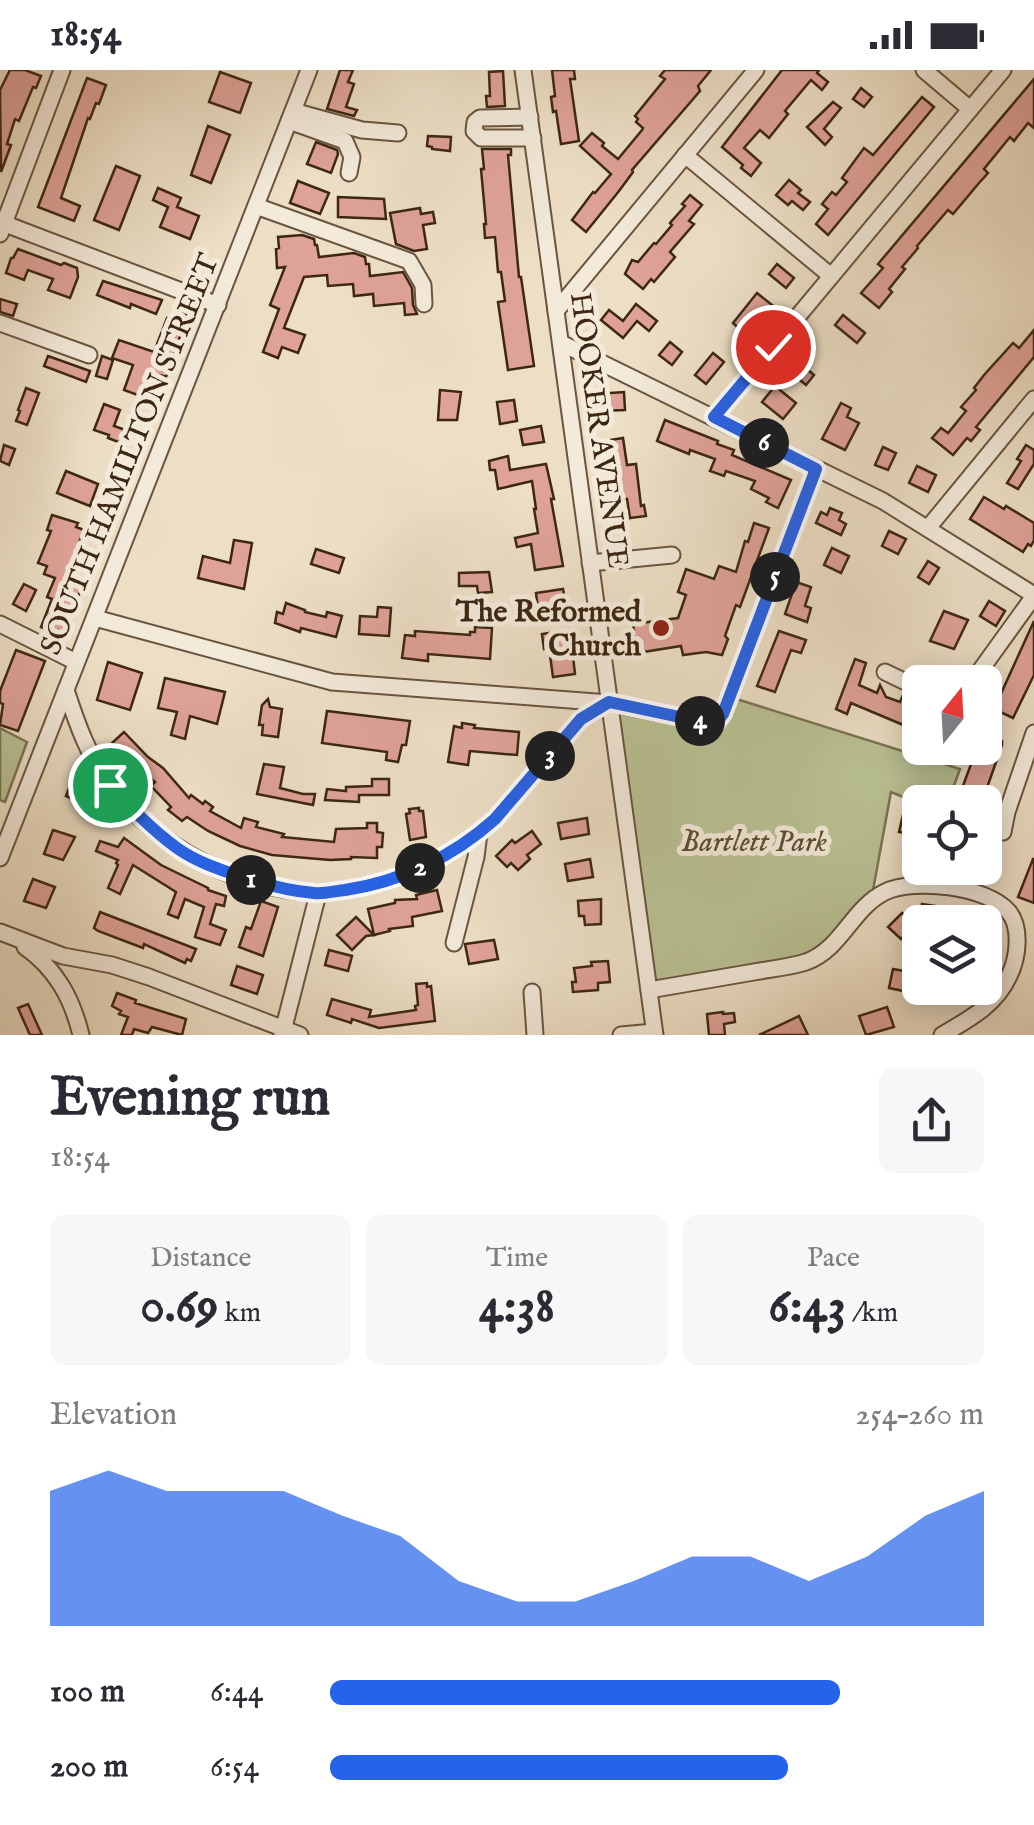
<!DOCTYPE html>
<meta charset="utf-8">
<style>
:root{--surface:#fff;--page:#f7f7f7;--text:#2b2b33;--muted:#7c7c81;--accent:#2563eb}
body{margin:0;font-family:"IM FELL English",serif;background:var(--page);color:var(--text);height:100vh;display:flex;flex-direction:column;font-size:38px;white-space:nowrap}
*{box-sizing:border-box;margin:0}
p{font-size:32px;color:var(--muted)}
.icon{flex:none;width:55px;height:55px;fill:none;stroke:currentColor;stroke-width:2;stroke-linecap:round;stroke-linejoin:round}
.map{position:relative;height:965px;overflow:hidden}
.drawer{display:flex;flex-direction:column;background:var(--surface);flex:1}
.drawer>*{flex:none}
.needle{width:65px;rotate:18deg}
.controls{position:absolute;left:902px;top:595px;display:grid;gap:20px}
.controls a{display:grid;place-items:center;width:100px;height:100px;border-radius:15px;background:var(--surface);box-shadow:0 5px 25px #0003;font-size:50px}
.pin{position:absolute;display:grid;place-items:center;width:85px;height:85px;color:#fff;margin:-42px;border:5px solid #fff;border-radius:50%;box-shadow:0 2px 10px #0007}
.km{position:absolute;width:50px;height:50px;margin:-25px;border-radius:50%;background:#222;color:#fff;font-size:28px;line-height:50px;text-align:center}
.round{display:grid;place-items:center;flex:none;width:105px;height:105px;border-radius:15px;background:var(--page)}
.overview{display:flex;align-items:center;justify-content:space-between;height:170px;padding:0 50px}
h1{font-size:55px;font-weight:700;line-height:75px}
.metrics{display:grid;grid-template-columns:repeat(3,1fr);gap:15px;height:170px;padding:10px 50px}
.metrics div{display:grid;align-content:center;border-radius:15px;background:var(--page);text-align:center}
.metrics b{font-size:50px;font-weight:700}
.metrics small{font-size:28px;font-weight:400}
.metrics p{font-size:28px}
.chart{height:280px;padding:20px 50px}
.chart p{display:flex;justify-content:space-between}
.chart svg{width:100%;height:180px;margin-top:10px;fill:var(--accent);opacity:.7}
ul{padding:0 50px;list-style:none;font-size:32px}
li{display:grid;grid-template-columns:160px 120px 1fr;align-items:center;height:75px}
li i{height:25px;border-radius:12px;background:var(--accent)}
.status{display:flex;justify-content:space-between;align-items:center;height:70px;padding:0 50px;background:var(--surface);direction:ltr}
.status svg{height:28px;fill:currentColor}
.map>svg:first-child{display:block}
.green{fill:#b9c194;stroke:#7b7453;stroke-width:2.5}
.building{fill:#dfa298;stroke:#3d2712;stroke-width:2.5}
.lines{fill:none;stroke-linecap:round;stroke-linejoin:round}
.minor-casing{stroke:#69553f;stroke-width:19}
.minor{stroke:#f3eada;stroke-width:15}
.route-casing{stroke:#fff;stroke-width:20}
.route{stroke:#2563eb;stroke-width:12}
.poi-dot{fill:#8f2418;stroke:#f3eada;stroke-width:4}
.labels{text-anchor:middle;stroke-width:10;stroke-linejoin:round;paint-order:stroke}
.street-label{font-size:30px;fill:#3d2712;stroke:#f3eada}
.poi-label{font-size:30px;font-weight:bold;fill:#3d2712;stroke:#f3eada;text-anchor:end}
.park-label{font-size:30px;font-style:italic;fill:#5c4e32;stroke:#f3eada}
</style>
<div class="status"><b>18:54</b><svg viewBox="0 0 49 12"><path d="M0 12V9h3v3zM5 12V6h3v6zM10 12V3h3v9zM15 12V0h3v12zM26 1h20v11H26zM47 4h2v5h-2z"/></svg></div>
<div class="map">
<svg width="1034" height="965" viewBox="0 0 1034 965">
<rect width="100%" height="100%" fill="#eddfc6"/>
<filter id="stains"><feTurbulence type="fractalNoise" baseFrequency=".002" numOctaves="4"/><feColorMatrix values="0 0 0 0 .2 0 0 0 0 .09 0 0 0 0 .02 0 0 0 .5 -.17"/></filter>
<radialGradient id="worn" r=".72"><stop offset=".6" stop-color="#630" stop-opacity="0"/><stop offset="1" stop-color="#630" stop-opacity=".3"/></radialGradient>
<g class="green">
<path d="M 730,627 L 960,699 L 948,732 L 920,734 L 891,722 L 871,831 L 820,885 L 649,920 L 609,633 L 709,653 Z"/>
<path d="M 0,658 L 27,672 L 5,732 L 0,730 Z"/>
</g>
<g class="building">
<path d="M 10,0 L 25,0 L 41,6 L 36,18 L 33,17 L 19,51 L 15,49 L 7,74 L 11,75 L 1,102 L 0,20 Z"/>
<path d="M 340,0 L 353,0 L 348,12 L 354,14 L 346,37 L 357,40 L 354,46 L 327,39 Z"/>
<path d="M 552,0 L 574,0 L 575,9 L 570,9 L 579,71 L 561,74 L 556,41 L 553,42 L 551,27 L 555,26 Z"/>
<path d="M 665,0 L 711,0 L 698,16 L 700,21 L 632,100 L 633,102 L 619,121 L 586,162 L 572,150 L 593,122 L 595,123 L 611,104 L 580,76 L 592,63 L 604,73 L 602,76 L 618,89 L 642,60 L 643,58 L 636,52 L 638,49 L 635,46 L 665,9 L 660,6 Z"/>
<path d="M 782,0 L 819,0 L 817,3 L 828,12 L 822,20 L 811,10 L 785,41 L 788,44 L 769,68 L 760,60 L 744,78 L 761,93 L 751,106 L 741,98 L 743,95 L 722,77 Z"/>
<path d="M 503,1 L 505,36 L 487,37 L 486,26 L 490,26 L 489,2 Z"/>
<path d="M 220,2 L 251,13 L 240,43 L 209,32 Z"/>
<path d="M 87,8 L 106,15 L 99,34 L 96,33 L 90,49 L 88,48 L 61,128 L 80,136 L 74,151 L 38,137 Z"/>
<path d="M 1034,9 L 1034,58 L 1028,53 L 1014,71 L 1010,67 L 984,99 L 988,103 L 979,113 L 953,144 L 948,140 L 917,176 L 918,178 L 902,197 L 905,199 L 889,219 L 892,222 L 879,238 L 861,223 L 883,198 L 878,194 Z"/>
<path d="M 861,18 L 872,27 L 864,37 L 853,29 Z"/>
<path d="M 922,27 L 934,37 L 828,165 L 816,154 L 828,139 L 822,134 L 832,122 L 836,125 L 847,112 L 842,108 L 864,78 L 873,85 Z"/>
<path d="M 833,32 L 841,38 L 824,59 L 832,67 L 825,75 L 807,57 Z"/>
<path d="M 208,56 L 230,65 L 211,113 L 191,105 Z"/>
<path d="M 428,66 L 451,67 L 450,81 L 432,79 L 432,77 L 427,76 Z"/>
<path d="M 316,72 L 337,80 L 338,84 L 331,103 L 307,94 Z"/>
<path d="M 482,79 L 511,79 L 511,85 L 508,85 L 519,207 L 521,207 L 534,296 L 508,300 L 498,232 L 505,231 L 501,202 L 498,202 L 495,167 L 485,168 L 484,154 L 486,154 L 481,99 L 484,99 Z"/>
<path d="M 116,96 L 140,106 L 119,160 L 94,150 Z"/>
<path d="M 789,110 L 801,120 L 798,123 L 810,132 L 803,140 L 792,131 L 788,135 L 776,125 Z"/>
<path d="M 298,111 L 329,123 L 320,144 L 290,133 Z"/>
<path d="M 158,118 L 181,128 L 177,137 L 199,146 L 190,169 L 160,157 L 168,137 L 153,130 Z"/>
<path d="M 690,125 L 702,135 L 689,151 L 694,154 L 670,182 L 675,187 L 654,212 L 651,209 L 643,219 L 625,204 L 632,190 L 638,192 L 654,173 L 656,174 L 672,155 L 670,153 L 685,136 L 682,134 Z"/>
<path d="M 338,127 L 384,129 L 386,149 L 338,147 Z"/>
<path d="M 420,138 L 421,144 L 433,142 L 435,153 L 423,155 L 427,179 L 414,181 L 396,174 L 390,143 Z"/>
<path d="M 302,165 L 314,169 L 315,175 L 317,175 L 319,187 L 354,183 L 365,187 L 366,194 L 369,194 L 370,206 L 403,202 L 412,218 L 413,235 L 417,244 L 405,245 L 404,233 L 374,236 L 373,224 L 354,226 L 353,214 L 328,216 L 327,205 L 304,207 L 284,258 L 305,265 L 298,283 L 282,277 L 278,288 L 263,282 L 279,239 L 270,235 L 285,197 L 277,198 L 276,179 L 279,178 L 278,167 Z"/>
<path d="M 18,179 L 61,195 L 64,193 L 77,198 L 78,207 L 70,228 L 48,220 L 53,209 L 28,200 L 24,210 L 6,203 L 11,188 L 13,188 Z"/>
<path d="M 777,194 L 794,208 L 786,218 L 769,204 Z"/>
<path d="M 103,211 L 162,230 L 156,244 L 131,234 L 130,238 L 97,225 Z"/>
<path d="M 757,223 L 772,235 L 749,262 L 744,258 L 742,261 L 733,253 Z"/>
<path d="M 0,229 L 17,234 L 13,246 L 0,242 Z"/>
<path d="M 636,234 L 657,251 L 649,261 L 637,251 L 623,268 L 601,250 L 609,240 L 623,251 Z"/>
<path d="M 178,240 L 187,243 L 182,261 L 166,307 L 160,305 L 151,330 L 124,320 L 133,295 L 112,288 L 119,270 L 154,282 L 167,248 L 175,250 Z"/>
<path d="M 843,245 L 865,263 L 857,273 L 835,255 Z"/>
<path d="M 1034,260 L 1034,287 L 976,357 L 980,360 L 971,371 L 967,368 L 953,385 L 932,368 L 941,358 L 948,363 L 966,341 L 961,337 L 976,320 L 974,318 L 984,305 L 1013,273 L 1019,278 Z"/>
<path d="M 670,272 L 682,282 L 672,295 L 659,285 Z"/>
<path d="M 713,283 L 724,292 L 706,314 L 695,305 Z"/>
<path d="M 48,286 L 90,301 L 86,312 L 44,296 Z"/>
<path d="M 102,286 L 113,290 L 107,309 L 96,306 Z"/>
<path d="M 797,291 L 814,305 L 806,315 L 789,301 Z"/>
<path d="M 775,316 L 796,333 L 783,349 L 762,332 Z"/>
<path d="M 26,318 L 39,323 L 27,355 L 16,351 L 20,341 L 18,340 Z"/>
<path d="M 440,320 L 461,322 L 457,350 L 438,350 Z"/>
<path d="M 624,322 L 625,340 L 597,341 L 596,324 Z"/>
<path d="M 514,330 L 517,351 L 500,354 L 497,332 Z"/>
<path d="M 841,333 L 851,338 L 847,347 L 859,353 L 845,380 L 822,369 Z"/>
<path d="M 104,334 L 120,340 L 114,356 L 131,362 L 126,375 L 108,368 L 109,365 L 94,360 Z"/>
<path d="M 665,350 L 718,371 L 717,374 L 734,380 L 732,385 L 791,410 L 778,438 L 766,432 L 769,428 L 751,419 L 755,411 L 726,401 L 724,406 L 710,401 L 715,389 L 690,380 L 689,384 L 657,371 Z"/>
<path d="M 541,356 L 544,372 L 523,375 L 520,360 Z"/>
<path d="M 623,368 L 627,395 L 636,394 L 641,436 L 644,435 L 646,446 L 630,448 L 627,429 L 621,430 L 612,389 L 607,389 L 604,371 Z"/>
<path d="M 4,375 L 15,379 L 9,395 L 0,391 Z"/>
<path d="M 1026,375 L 1034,380 L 1034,394 L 1018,419 L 1007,413 L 1021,391 L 1017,389 Z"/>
<path d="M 883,377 L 896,383 L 888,400 L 875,395 Z"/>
<path d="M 508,386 L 510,400 L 546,394 L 554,429 L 551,429 L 563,496 L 535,500 L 531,474 L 517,477 L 515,468 L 538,463 L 534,439 L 536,439 L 532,411 L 498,419 L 495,400 L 490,400 L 489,391 Z"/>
<path d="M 917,396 L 936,405 L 928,422 L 909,413 Z"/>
<path d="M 66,401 L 98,414 L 90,436 L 57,423 Z"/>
<path d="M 984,427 L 1004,439 L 1006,436 L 1034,453 L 1034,470 L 1031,476 L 1028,474 L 1023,482 L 970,449 Z"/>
<path d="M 830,438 L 842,443 L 839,450 L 846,454 L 841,465 L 816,453 L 821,442 L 827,445 Z"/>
<path d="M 52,445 L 78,453 L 76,457 L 84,460 L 65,510 L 82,517 L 64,563 L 58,560 L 56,563 L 41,557 L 52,529 L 47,527 L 55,508 L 44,504 L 47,496 L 38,493 L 51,461 L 47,460 Z"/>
<path d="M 754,453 L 769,458 L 740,537 L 736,535 L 725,566 L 728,569 L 722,585 L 706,582 L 683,585 L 681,576 L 637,583 L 633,554 L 678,548 L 686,525 L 678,522 L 686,499 L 714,509 L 719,496 L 736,502 L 745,471 L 748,472 Z"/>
<path d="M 889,461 L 906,469 L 898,484 L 882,476 Z"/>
<path d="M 234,470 L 252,473 L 244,519 L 198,508 L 203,486 L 230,493 Z"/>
<path d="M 832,478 L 849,486 L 841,503 L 824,495 Z"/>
<path d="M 316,479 L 344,488 L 339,503 L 311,494 Z"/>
<path d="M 928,491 L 939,498 L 929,514 L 918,507 Z"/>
<path d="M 489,502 L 492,522 L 478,523 L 477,516 L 459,516 L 459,503 Z"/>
<path d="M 796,512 L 811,517 L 805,536 L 811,538 L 807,552 L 785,544 Z"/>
<path d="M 24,514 L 36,520 L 26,541 L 13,534 Z"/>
<path d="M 563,519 L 566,535 L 538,539 L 536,523 Z"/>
<path d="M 989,531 L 1005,541 L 996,556 L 980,546 Z"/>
<path d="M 286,533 L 305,540 L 305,542 L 326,547 L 327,542 L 342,546 L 336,567 L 301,558 L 300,562 L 275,553 L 277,542 L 283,544 Z"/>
<path d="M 378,537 L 391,538 L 389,566 L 359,564 L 360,546 L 377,547 Z"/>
<path d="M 944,541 L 968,550 L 954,579 L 930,571 Z"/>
<path d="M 1034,551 L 1034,605 L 1013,648 L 994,639 Z"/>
<path d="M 475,557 L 492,558 L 490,589 L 428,584 L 428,591 L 402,588 L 405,565 L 415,566 L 415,561 L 470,565 L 470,562 L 475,562 Z"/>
<path d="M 570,560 L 575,604 L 553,607 L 549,578 L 544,579 L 542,564 Z"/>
<path d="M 779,561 L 806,570 L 801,583 L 791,580 L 775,622 L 757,616 Z"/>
<path d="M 16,580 L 45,591 L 18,661 L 0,655 L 3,634 L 0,633 L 0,621 Z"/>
<path d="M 855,589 L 866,593 L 859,615 L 877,623 L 880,615 L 886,627 L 900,632 L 903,625 L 909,637 L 920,641 L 920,662 L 851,633 L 847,644 L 836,639 Z"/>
<path d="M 108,592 L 142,603 L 130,640 L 97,630 Z"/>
<path d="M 165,608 L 225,622 L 217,654 L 190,646 L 185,669 L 171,665 L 177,642 L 158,638 Z"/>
<path d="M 268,629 L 270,637 L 282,639 L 278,667 L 262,665 L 263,655 L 259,655 L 262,635 Z"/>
<path d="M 327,641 L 410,651 L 406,675 L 402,675 L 398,692 L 386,690 L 387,682 L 322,673 Z"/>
<path d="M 462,653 L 475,655 L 474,658 L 519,662 L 517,685 L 470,681 L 468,695 L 448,692 L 454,656 L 462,658 Z"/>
<path d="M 124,662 L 148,687 L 163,698 L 189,728 L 191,725 L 203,734 L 205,731 L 213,737 L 210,741 L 241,758 L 244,748 L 258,752 L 256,757 L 284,764 L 282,767 L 334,772 L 336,759 L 367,758 L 367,753 L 377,753 L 377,762 L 383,763 L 382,777 L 377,777 L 377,788 L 351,787 L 351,789 L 330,790 L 272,785 L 240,776 L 208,761 L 187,747 L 182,751 L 168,740 L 171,737 L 151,716 L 155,712 L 112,673 Z"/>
<path d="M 985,665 L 1002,671 L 1002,675 L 982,732 L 957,732 L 977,678 L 985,678 Z"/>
<path d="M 264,694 L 284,697 L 280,718 L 303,724 L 315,724 L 313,735 L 257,724 Z"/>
<path d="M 74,705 L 93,712 L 85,734 L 66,726 Z"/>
<path d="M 372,709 L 389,709 L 389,725 L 359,725 L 359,732 L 325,730 L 327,719 L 346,721 L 346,717 L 372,716 Z"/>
<path d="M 419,738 L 419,741 L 423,741 L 426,767 L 410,770 L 406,744 L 410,743 L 409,739 Z"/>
<path d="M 903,745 L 920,748 L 920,766 L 899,762 Z"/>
<path d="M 587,748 L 589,764 L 561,769 L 558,753 Z"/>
<path d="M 53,760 L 75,767 L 63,790 L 44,784 Z"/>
<path d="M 532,761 L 541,774 L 527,785 L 530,789 L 518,800 L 511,793 L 507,797 L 496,786 L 512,770 L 515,773 Z"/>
<path d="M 124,768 L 161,795 L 208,818 L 208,820 L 226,826 L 224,836 L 216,834 L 210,854 L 226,860 L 220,875 L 195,867 L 204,837 L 185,829 L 178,848 L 168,844 L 176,822 L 133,795 L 120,824 L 108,818 L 118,795 L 116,793 L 118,790 L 96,781 L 100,771 L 118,777 Z"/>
<path d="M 920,784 L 920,797 L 905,798 L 904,785 Z"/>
<path d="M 590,789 L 593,807 L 568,811 L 565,794 Z"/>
<path d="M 1033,789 L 1034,789 L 1034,833 L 1018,827 Z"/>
<path d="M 33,809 L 55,817 L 46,838 L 24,831 Z"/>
<path d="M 437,820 L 442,841 L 412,847 L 413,856 L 389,859 L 390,861 L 374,865 L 368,839 L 395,833 L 395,830 L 417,829 L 416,825 Z"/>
<path d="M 601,829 L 601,854 L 585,855 L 584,846 L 579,846 L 578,831 Z"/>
<path d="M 261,831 L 278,837 L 263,886 L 239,877 L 246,857 L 251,859 Z"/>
<path d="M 922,834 L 942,837 L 941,849 L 931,848 L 930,852 L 920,852 Z"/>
<path d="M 100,842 L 196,879 L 191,891 L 187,889 L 185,893 L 144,874 L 143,878 L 98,861 L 94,858 Z"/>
<path d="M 902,843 L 915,855 L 901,869 L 888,857 Z"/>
<path d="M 356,847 L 374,865 L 366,866 L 352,880 L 337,865 Z"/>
<path d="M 494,870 L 498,889 L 469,894 L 465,874 Z"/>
<path d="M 329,880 L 352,886 L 348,901 L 325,895 Z"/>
<path d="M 608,891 L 610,912 L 598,913 L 598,920 L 573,922 L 572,912 L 576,912 L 574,898 L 592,896 L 591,892 Z"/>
<path d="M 237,896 L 263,905 L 257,924 L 231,915 Z"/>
<path d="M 893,899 L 920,904 L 917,924 L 889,918 Z"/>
<path d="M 427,913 L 427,917 L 431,916 L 435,951 L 379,958 L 352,949 L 351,953 L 327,945 L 332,929 L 371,940 L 369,947 L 416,940 L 415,936 L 418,935 L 416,914 Z"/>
<path d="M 117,923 L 136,930 L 135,933 L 186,949 L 182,965 L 152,957 L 148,963 L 134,959 L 132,965 L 121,965 L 128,947 L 119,944 L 121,941 L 112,936 Z"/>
<path d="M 28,934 L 42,965 L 30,965 L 18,938 Z"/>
<path d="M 887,937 L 894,957 L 866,965 L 859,946 Z"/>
<path d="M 723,942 L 723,944 L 734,943 L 735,952 L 724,954 L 725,965 L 709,965 L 707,944 Z"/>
<path d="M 799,946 L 808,965 L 759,965 Z"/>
</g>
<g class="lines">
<g class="minor-casing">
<g id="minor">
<path d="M 523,0 L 655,965"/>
<path d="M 924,0 L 970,39"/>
<path d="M 293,41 L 362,60 L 398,63"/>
<path d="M 530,47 L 480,48 L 475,52 L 474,61 L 481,68 L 533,68"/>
<path d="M 289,51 L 345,71 L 352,87 L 349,103"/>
<path d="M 685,85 L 831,206"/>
<path d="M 256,136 L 409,191 L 423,215 L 424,234"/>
<path d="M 0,152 L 218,235"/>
<path d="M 0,164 L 62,0"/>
<path d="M 556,241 L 756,0"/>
<path d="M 0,253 L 89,285"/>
<path d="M 561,273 L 883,431 L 1034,525"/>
<path d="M 714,347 L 1003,0"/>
<path d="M 928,458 L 1034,329"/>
<path d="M 590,493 L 672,485"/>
<path d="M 95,548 L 332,612 L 609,633 L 709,653 L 717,652 L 723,645 L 816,399"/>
<path d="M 0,554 L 76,592"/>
<path d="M 885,602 L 920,619"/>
<path d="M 972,612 L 1034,526"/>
<path d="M 66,620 C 77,654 89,688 111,716 C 160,779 236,818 315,823 C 325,824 336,821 345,820 C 401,812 454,787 495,749 L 581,649 L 609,633"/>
<path d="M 1003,762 L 1007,742 L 1034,663"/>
<path d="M 0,788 L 309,0"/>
<path d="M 0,862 L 63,886 L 112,895 L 149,907 L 300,965"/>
<path d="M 454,873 L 476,787 L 479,763"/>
<path d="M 25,877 C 56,899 72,928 81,965"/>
<path d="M 649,920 C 684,914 719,908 754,902 C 771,899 790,897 806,892 C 842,879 852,838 885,822 C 914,808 986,816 1008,841 C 1022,857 1018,888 1009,906 C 995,936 969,949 942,965"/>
<path d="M 532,922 L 535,965"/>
<path d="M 282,965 L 318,824"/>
<path d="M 621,965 L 654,962"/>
</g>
</g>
<use href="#minor" class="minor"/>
</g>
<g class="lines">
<g class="route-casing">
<path id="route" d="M 110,715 C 131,738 151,759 177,778 C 195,791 218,799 239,806 C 263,814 289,821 314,823 C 324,824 335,821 345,820 C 400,812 453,787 495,749 L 581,649 L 609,632 L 708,653 L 717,652 L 723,644 L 816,399 L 714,347 L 773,277"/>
</g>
<use href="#route" class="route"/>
</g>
<circle class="poi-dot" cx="661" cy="558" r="10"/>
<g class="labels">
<g class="street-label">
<text transform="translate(600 360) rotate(82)" y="10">HOOKER AVENUE</text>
<text transform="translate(129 384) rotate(-68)" y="10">SOUTH HAMILTON STREET</text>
</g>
<g class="poi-label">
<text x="641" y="551">The Reformed<tspan x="641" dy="34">Church</tspan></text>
</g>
<g class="park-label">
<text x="754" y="781">Bartlett Park</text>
</g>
</g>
<rect width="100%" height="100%" filter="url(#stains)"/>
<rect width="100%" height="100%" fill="url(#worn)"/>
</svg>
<div class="controls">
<a><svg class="needle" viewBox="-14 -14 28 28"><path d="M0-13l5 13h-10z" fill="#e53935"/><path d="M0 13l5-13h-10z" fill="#7c7c81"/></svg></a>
<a><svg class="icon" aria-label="locate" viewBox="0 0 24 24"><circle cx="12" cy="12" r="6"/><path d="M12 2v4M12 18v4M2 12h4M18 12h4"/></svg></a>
<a><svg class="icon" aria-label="layers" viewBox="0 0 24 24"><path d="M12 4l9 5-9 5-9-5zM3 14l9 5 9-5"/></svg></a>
</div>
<div class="pin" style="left:110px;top:715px;background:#1e9e55"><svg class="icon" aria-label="arrive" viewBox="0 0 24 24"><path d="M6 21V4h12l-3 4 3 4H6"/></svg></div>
<div class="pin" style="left:773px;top:277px;background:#d93025"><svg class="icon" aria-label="check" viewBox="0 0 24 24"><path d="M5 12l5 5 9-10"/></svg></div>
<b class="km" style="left:251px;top:810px">1</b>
<b class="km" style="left:420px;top:798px">2</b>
<b class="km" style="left:550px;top:686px">3</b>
<b class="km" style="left:700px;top:651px">4</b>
<b class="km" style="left:775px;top:507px">5</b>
<b class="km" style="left:764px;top:373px">6</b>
</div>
<section class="drawer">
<div class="overview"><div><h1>Evening run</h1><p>18:54</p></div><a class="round"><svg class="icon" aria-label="share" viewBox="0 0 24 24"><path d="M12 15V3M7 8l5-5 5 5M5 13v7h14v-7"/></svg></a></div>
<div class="metrics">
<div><p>Distance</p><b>0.69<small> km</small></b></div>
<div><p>Time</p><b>4:38</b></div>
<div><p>Pace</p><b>6:43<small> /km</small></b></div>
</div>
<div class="chart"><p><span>Elevation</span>254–260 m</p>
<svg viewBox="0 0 160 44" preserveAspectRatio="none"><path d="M0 44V11L10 6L20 11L30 11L40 11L50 17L60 22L70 33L80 38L90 38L100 33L110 27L120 27L130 33L140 27L150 17L160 11V44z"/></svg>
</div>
<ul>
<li><b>100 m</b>6:44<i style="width:78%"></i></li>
<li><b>200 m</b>6:54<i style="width:70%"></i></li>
</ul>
</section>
